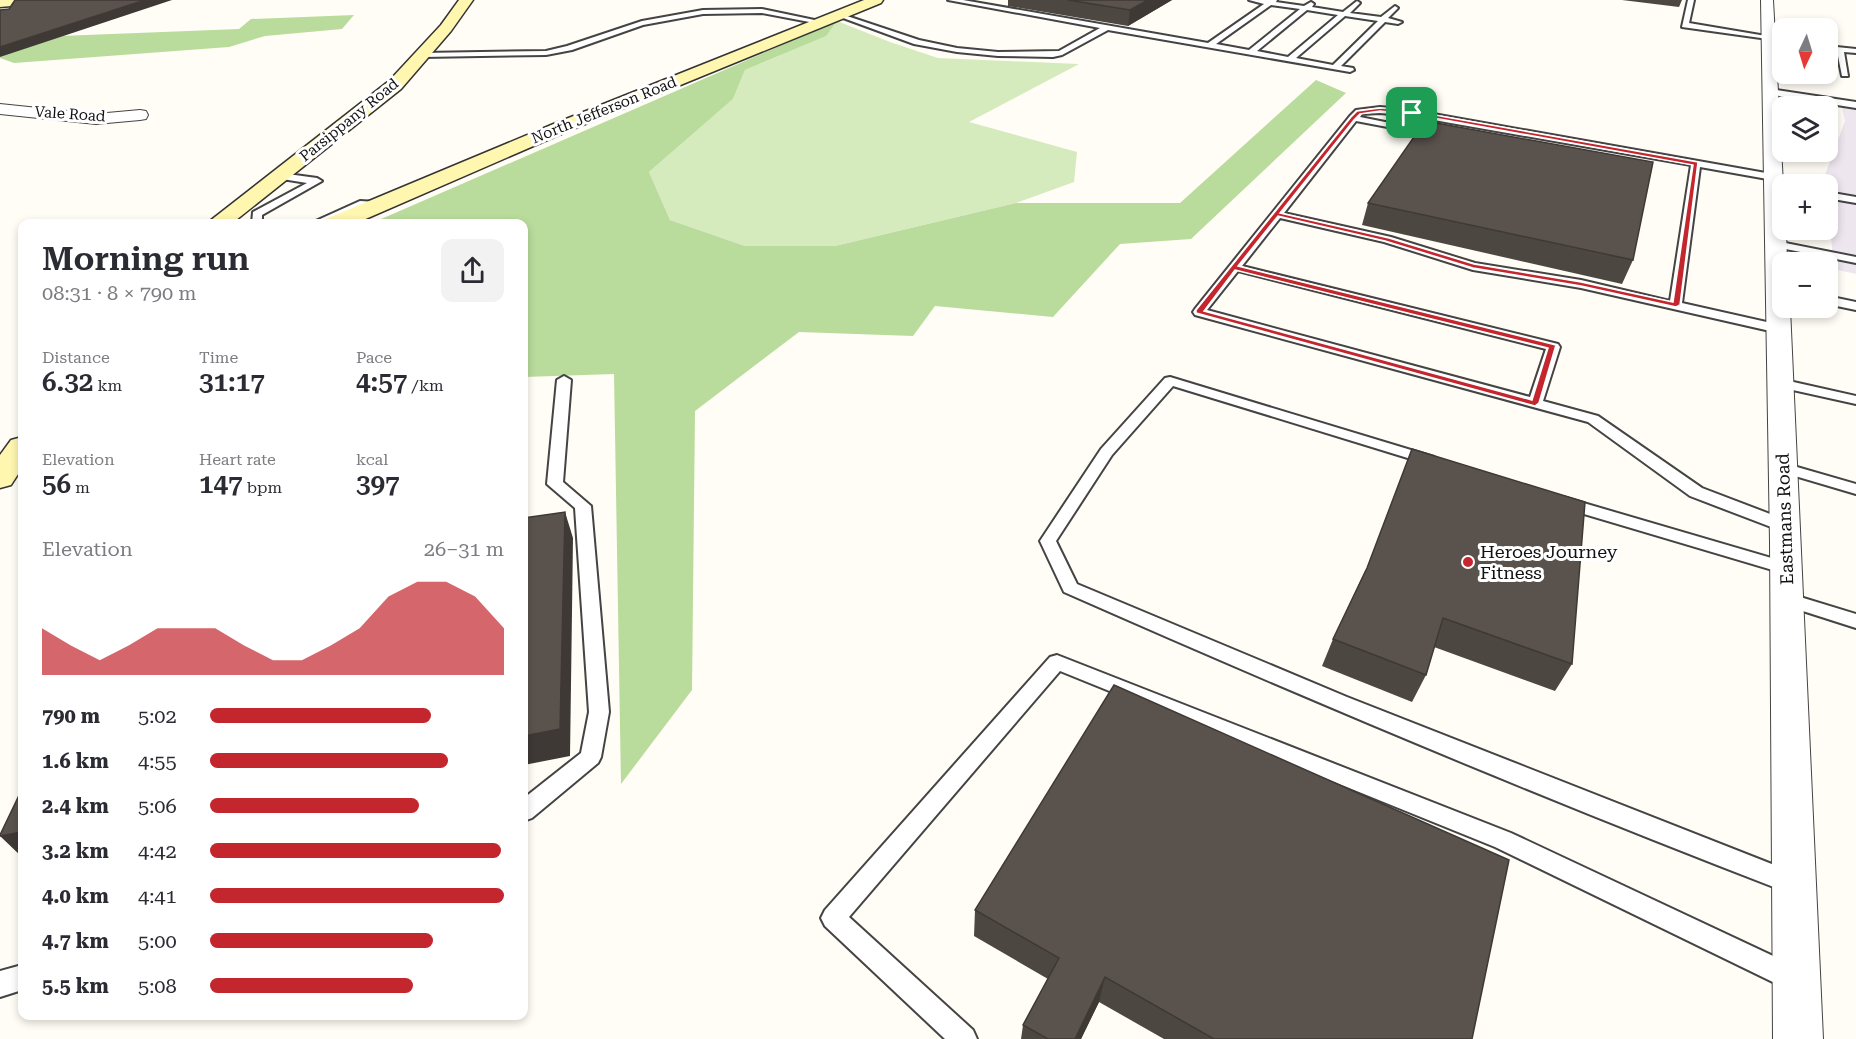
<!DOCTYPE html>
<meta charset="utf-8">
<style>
:root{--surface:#fff;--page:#f2f2f3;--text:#2b2b33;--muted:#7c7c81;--accent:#c4262e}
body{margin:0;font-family:"Roboto Serif",serif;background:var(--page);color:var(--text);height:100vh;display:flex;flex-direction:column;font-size:22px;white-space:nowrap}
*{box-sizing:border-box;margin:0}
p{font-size:20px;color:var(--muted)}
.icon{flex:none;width:33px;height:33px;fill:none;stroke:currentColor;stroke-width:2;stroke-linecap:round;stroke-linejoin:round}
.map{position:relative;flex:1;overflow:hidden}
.panel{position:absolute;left:18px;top:219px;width:510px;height:801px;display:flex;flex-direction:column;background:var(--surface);border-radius:12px;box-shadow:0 3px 9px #0003}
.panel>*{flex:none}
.needle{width:39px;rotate:184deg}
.controls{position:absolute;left:1772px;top:18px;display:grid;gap:12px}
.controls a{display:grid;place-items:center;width:66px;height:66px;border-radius:12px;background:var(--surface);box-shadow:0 3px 9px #0003;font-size:30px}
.pin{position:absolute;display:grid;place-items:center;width:51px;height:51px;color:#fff;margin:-26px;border-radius:12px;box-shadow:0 3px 9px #0006}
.round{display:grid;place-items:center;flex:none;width:63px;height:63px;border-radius:12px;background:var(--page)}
.head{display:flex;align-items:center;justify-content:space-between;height:102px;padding:0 24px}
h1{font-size:33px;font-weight:600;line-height:45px}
.figures{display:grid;grid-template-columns:repeat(3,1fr);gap:9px;height:102px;padding:6px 24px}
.figures div{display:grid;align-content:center}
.figures b{font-size:26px;font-weight:600}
.figures small{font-size:16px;font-weight:400}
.figures p{font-size:16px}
.chart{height:168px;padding:12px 24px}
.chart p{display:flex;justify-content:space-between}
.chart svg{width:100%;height:108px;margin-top:6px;fill:var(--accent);opacity:.7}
ul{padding:0 24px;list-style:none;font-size:20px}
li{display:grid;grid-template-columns:96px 72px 1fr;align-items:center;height:45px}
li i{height:15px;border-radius:8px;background:var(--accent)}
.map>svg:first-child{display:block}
.industrial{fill:#eee6ef}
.green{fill:#d5ebbd}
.forest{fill:#b9dc9c}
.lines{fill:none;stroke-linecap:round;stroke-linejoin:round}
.lane-casing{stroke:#444;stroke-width:4}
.street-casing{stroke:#444;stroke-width:2}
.secondary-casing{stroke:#333;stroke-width:3}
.lane{fill:#fff;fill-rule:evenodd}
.street{fill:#fff;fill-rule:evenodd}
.secondary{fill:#fff6b0;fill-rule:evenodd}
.wall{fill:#4d4742}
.shaded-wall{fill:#3f3936}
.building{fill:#5a524d;stroke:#3f3936;stroke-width:1.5}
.route{fill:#c4262e;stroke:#fff;stroke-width:1.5;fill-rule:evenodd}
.poi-dot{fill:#c4262e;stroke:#fff;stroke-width:2}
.labels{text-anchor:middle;stroke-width:6;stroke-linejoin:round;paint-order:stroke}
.far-street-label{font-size:15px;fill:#111;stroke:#fff}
.street-label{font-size:18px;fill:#111;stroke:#fff}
.poi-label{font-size:18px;fill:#111;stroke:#fff;text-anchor:start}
</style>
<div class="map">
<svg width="1856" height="1039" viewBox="0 0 1856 1039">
<rect width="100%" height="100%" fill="#fffdf5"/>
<path class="industrial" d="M 1840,99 L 1856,101 L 1856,274 L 1834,269 L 1825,175 L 1845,121 Z"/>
<path class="green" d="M 837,21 L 890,42 L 938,58 L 1079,64 L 969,122 L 1077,152 L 1074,182 L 1016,203 L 835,246 L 745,246 L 670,220 L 649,172 L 733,99 L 745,70 L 825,36 Z"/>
<g class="forest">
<path d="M 354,15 L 342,29 L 265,36 L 229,47 L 14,63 L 0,58 L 0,41 L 35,37 L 239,29 L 251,19 Z"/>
<path d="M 837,21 L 826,36 L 745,70 L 733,99 L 649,172 L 670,220 L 745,246 L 835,246 L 1016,203 L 1180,203 L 1316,80 L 1346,93 L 1191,239 L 1120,244 L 1053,317 L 935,306 L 913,336 L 799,332 L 695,411 L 692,690 L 621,784 L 614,374 L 524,377 L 524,224 L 372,223 Z"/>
</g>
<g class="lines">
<g class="lane-casing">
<g id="lane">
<path d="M 948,0 L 963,0 L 1208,43 L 1264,4 L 1249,0 L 1277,0 L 1276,2 L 1304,6 L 1311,2 L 1314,4 L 1312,7 L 1343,12 L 1357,1 L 1360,3 L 1350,13 L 1381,17 L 1395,6 L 1398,8 L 1388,18 L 1402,22 L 1398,24 L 1385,22 L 1341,66 L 1353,68 L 1354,70 L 1350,72 L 1108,30 L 1062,55 L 1053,57 L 998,56 L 957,52 L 914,44 L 835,15 L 841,14 L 919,40 L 957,48 L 998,52 L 1059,51 L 1100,28 ZM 1271,5 L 1300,9 L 1249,50 L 1216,44 ZM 1307,10 L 1338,15 L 1288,57 L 1257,51 ZM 1345,16 L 1378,21 L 1333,65 L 1296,58 Z"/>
<path d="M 1688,0 L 1694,0 L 1689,23 L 1772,37 L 1768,39 L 1682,27 Z"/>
<path d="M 762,9 L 824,22 L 820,24 L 762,13 L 703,14 L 643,25 L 572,50 L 546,55 L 423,57 L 419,55 L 423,53 L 546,51 L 567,46 L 642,21 L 703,10 Z"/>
<path d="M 1827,46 L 1856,49 L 1856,53 L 1844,52 L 1848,76 L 1842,76 L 1837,51 L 1827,50 Z"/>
<path d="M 1770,89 L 1856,102 L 1856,108 L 1767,94 L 1766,92 Z"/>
<path d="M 1380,107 L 1411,110 L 1777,175 L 1777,179 L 1773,180 L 1700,167 L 1682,303 L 1784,326 L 1785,329 L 1784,332 L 1779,333 L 1581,288 L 1473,270 L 1384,242 L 1280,218 L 1242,266 L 1558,344 L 1560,347 L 1543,401 L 1598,416 L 1702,488 L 1791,522 L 1793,526 L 1791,530 L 1779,530 L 1690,496 L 1588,422 L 1195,315 L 1193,312 L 1195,309 L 1350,116 L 1356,110 ZM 1380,113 L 1411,116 L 1691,165 L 1670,301 L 1581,280 L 1475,263 L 1391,237 L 1284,213 L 1356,121 L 1440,137 L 1445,134 L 1360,117 L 1362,114 ZM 1238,271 L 1546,349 L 1530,397 L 1207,310 Z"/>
<path d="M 280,173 L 317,178 L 322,181 L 262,215 L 262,224 L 252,224 L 253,212 L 307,183 L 276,178 L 276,174 Z"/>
<path d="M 1827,192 L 1856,197 L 1856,203 L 1827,198 Z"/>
<path d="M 360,201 L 377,202 L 382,205 C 375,210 368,206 359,208 C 340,214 330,224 309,224 Z"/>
<path d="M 1775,241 L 1856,257 L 1856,263 L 1771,246 L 1771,242 Z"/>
<path d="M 1827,296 L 1856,302 L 1856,310 L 1827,304 Z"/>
<path d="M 564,376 L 571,380 L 563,482 L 591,506 L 609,712 L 601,757 L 598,763 L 532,818 L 524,821 L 524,798 L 581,753 L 589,712 L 575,508 L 547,484 L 557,380 Z"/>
<path d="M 1170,377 L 1434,457 L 1437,460 L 1434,463 L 1424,463 L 1173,386 L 1112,455 L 1056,541 L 1077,584 L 1347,697 L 1800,875 L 1804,883 L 1800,891 L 1792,894 C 1547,800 1304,698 1064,592 L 1040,541 L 1101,449 L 1165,378 Z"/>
<path d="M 1780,379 L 1856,396 L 1856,404 L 1775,386 L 1773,383 Z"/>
<path d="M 1783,463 L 1856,484 L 1856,494 L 1778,471 L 1775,468 L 1778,465 Z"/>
<path d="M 1563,497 L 1792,564 L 1795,568 L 1792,572 L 1786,574 L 1557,506 L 1555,502 L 1557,498 Z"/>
<path d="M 1787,593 L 1856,614 L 1856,628 L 1781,604 L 1778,599 L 1781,594 Z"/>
<path d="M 1057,655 L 1511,833 L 1801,969 L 1805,978 L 1801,987 L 1792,991 L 1783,987 L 1495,847 L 1060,671 L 849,917 L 973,1030 L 977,1039 L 945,1039 L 825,926 L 821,918 L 825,910 L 1050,657 Z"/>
<path d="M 22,965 L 22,990 L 0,997 L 0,971 Z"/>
</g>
</g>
<g class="street-casing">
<g id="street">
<path d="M 1761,0 L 1773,0 L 1783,184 L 1782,230 L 1786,230 L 1787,262 L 1782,262 L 1782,308 L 1790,308 L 1823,1039 L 1773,1039 L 1770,542 Z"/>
<path d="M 0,104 L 96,114 L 140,110 L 146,111 L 148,115 L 146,119 L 140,120 L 96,124 L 0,114 Z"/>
</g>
</g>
<g class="secondary-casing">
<g id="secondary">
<path d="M 0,0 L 41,0 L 34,4 L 0,7 Z"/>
<path d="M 459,0 L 473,0 L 451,31 L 401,89 L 231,224 L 206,224 L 389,81 L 441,25 Z"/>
<path d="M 864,0 L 883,0 L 881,3 L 568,131 L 354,224 L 323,224 L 326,219 L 556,123 Z"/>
<path d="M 22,437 L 22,468 L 11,485 L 0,488 L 0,455 L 11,440 Z"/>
</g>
</g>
<use href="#lane" class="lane"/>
<use href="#street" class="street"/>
<use href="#secondary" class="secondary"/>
</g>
<g class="wall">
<path d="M 1008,0 L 1172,0 L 1128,26 L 1008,6 Z"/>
<path d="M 1622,0 L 1682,0 L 1679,7 Z"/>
<path d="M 1368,203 L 1633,260 L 1622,284 L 1362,225 Z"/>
<path d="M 1365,571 L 1572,664 L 1555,691 L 1434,647 L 1426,675 L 1412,702 L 1322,666 L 1333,639 Z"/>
<path d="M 975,910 L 1472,1039 L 1164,1039 L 1099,1002 L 1081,1039 L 1021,1039 L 1023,1025 L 1048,979 L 974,936 Z"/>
</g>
<g class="shaded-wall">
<path d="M 145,0 L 172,0 L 0,57 L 0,47 Z"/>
<path d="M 1148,0 L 1172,0 L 1128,26 L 1130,10 Z"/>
<path d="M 565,512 L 573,538 L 570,756 L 524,765 L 524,736 Z"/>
<path d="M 22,832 L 22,857 L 0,836 Z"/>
<path d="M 1105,977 L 1099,1002 L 1081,1039 L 1075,1039 Z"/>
</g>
<g class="building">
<path d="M 15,0 L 145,0 L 0,47 L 0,10 L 9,9 Z"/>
<path d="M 1068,0 L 1148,0 L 1130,10 Z"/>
<path d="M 1425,121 L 1653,162 L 1633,260 L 1368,203 Z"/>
<path d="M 1412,449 L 1585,502 L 1572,664 L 1443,618 L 1426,675 L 1333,639 L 1367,568 Z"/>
<path d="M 565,512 L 560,729 L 524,736 L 524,518 Z"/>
<path d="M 1114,685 L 1509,860 L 1472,1039 L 1214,1039 L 1105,977 L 1075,1039 L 1048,1039 L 1023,1025 L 1059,958 L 975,910 Z"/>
<path d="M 22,789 L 22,832 L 0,836 L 0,835 Z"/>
</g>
<path class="route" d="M 1380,108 L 1412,111 L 1698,162 L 1680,305 L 1676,307 L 1581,286 L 1473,268 L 1385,241 L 1278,216 L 1238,266 L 1556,345 L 1539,403 L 1535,406 L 1196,313 L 1196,310 L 1351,117 L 1357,111 ZM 1380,111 L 1412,114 L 1693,165 L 1673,302 L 1581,282 L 1474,264 L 1389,238 L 1280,213 L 1354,120 L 1360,114 ZM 1235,270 L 1548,348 L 1532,400 L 1204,311 Z"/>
<circle class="poi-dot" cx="1468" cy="562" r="6"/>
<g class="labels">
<g class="far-street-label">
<text transform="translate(604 110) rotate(-22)" y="5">North Jefferson Road</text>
<text transform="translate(70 114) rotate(4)" y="5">Vale Road</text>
<text transform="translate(349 120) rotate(-39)" y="5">Parsippany Road</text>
</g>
<g class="street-label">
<text transform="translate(1785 519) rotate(-92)" y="6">Eastmans Road</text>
</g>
<g class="poi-label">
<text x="1480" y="558">Heroes Journey<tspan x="1480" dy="21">Fitness</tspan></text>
</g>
</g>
</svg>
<div class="controls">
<a><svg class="needle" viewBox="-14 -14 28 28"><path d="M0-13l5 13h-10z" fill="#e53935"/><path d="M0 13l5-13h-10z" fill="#7c7c81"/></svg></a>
<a><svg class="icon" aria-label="layers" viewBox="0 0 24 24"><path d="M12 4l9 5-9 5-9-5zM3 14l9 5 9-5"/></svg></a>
<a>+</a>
<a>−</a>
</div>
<div class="pin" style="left:1412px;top:113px;background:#1e9e55"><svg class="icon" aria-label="arrive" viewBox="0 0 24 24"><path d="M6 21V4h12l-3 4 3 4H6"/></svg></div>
<section class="panel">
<div class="head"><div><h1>Morning run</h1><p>08:31 · 8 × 790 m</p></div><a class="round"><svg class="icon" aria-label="share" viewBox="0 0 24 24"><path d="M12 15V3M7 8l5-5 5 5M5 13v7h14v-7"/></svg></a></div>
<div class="figures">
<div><p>Distance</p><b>6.32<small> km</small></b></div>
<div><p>Time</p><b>31:17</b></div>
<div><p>Pace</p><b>4:57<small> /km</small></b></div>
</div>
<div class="figures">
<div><p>Elevation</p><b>56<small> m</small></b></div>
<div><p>Heart rate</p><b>147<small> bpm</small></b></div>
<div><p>kcal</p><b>397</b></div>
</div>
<div class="chart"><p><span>Elevation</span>26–31 m</p>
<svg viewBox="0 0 160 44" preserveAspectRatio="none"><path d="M0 44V25L10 32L20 38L30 32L40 25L50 25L60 25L70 32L80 38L90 38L100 32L110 25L120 12L130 6L140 6L150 12L160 25V44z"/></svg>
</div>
<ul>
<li><b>790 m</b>5:02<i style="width:75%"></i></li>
<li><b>1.6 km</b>4:55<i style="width:81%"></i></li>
<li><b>2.4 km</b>5:06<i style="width:71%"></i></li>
<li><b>3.2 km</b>4:42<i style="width:99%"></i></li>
<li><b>4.0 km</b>4:41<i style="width:100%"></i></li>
<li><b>4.7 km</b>5:00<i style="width:76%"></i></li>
<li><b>5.5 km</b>5:08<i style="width:69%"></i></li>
</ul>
</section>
</div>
